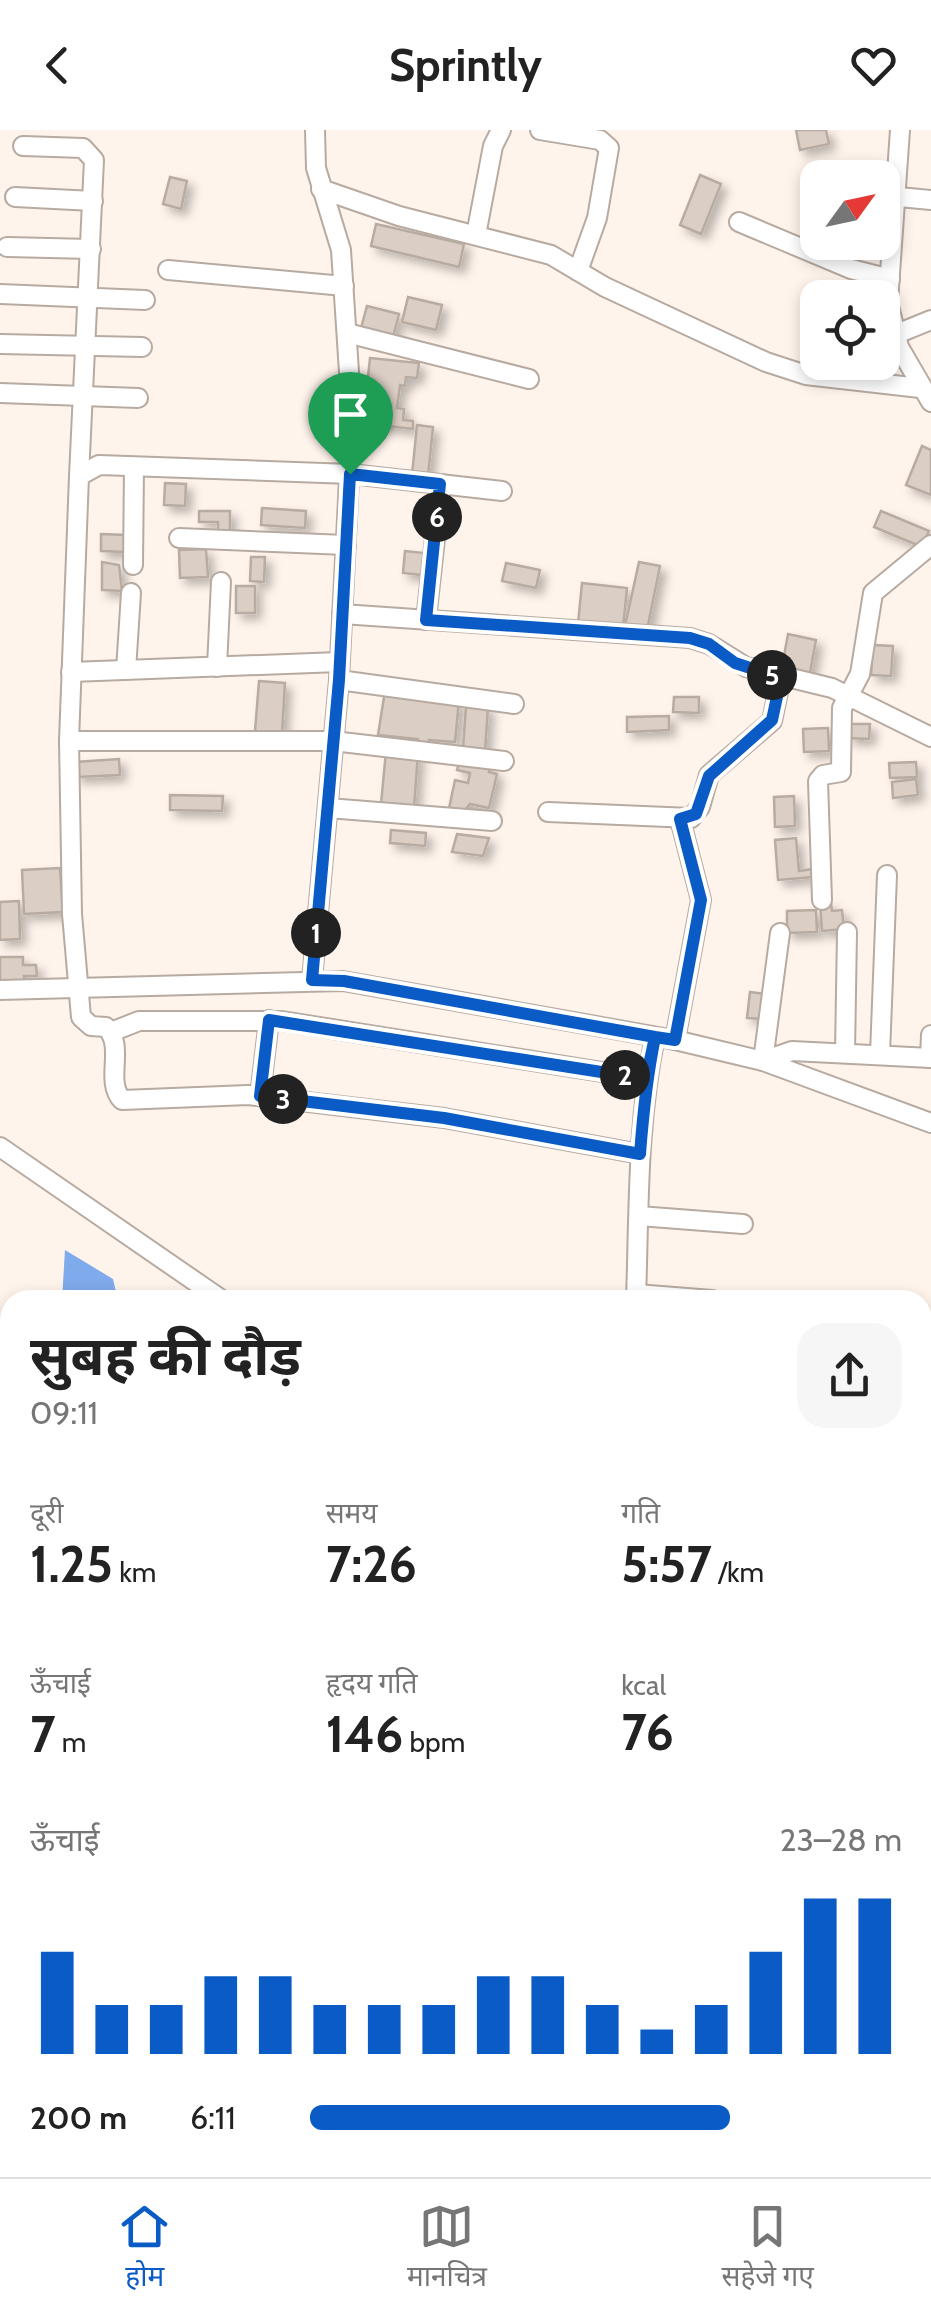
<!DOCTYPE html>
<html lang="hi">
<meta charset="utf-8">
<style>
:root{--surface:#fff;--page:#f6f6f6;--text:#222;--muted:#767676;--line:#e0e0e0;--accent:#0a5bc5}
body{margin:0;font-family:Cabin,"Noto Sans Devanagari",sans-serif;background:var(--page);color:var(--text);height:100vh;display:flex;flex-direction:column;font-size:38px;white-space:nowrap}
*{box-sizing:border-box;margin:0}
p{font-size:32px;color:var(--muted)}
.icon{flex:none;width:55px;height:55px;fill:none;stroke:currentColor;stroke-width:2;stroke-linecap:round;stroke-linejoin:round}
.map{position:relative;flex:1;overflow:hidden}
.sheet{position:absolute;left:0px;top:1160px;width:932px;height:888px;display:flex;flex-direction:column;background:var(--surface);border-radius:30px 30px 0 0;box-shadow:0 5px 15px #0003}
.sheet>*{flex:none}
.needle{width:65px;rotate:57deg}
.controls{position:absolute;left:800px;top:30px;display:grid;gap:20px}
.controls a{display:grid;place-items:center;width:100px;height:100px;border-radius:20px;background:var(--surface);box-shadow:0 5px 15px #0003;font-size:50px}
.pin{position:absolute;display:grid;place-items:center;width:85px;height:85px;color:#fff;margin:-102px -42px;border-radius:50% 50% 50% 0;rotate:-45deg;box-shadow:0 0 10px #0007}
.pin .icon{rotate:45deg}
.km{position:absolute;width:50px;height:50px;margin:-25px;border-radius:50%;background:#222;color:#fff;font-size:28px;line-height:50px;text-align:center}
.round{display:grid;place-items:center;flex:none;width:105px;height:105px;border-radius:30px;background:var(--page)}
.overview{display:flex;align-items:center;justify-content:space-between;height:170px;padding:0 30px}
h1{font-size:55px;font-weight:700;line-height:75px}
.stats{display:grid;grid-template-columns:repeat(3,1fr);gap:15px;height:170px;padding:10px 30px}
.stats div{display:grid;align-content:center}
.stats b{font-size:50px;font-weight:700}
.stats small{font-size:28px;font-weight:400}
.stats p{font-size:28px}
.chart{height:280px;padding:20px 30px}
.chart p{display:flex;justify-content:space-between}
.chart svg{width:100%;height:180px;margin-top:10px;stroke:var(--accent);stroke-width:6}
ul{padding:0 30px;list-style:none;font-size:32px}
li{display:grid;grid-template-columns:160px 120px 1fr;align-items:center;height:75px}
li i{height:25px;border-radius:12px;background:var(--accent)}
header{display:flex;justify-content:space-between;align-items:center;height:130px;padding:0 30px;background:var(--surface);font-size:45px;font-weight:700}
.tab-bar{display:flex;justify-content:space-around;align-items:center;height:140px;border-top:2px solid var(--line);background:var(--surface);font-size:28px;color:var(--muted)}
.tab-bar a{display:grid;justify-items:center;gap:5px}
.tab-bar .on{color:var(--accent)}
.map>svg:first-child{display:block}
.water{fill:#7faaec}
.building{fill:#dbcec4;stroke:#b8aca2;stroke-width:2.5;filter:url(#shadow)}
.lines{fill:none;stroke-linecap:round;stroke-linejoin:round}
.minor-casing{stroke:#b7aaa1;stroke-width:22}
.minor{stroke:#fff;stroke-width:18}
.route-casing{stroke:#fff;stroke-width:20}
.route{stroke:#0a5bc5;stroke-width:12}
</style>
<header><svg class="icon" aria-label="back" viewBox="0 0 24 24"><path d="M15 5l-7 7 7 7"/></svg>Sprintly<svg class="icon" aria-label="heart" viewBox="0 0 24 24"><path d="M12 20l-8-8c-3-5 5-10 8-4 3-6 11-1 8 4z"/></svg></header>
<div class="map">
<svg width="931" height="2047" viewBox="0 0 931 2047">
<defs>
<filter id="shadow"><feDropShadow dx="6" dy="6" stdDeviation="5" flood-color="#0004"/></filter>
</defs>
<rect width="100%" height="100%" fill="#fff4ec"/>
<path class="water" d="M 65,1120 L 113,1149 L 118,1170 L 62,1170 Z"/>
<g class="building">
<path d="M 796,0 L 826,0 L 829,14 L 800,20 Z"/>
<path d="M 700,45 L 721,54 L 701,104 L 680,95 Z"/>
<path d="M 170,47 L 187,51 L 181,79 L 163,74 Z"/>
<path d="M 376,94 L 464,114 L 459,137 L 371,116 Z"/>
<path d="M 408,167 L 442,175 L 436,200 L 402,192 Z"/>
<path d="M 367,176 L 399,184 L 393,207 L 361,198 Z"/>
<path d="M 370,228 L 419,233 L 417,248 L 406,247 L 405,256 L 400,255 L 397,278 L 404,279 L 403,290 L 413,291 L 413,299 L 363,293 Z"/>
<path d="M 417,295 L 433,297 L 428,346 L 412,345 Z"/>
<path d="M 922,316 L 931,320 L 931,365 L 906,355 Z"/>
<path d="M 165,353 L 186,354 L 185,376 L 164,375 Z"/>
<path d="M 262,378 L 306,381 L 305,398 L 261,395 Z"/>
<path d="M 199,381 L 230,381 L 230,403 L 218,403 L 218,392 L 199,392 Z"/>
<path d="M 881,381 L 929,401 L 922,417 L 874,397 Z"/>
<path d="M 101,404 L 126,405 L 126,422 L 101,421 Z"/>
<path d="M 206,419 L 208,447 L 180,448 L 179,420 Z"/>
<path d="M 405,421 L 424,423 L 422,445 L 403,443 Z"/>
<path d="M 251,427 L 265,427 L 264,452 L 250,451 Z"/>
<path d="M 102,432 L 119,435 L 122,461 L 102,460 Z"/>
<path d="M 639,432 L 660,436 L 647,500 L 625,496 Z"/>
<path d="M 506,433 L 540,440 L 536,458 L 502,451 Z"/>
<path d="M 582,453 L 627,458 L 623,498 L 578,494 Z"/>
<rect x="236" y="456" width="19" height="27"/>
<path d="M 788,504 L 816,510 L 809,548 L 781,542 Z"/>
<path d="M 873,515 L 893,516 L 891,546 L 871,545 Z"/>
<path d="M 259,551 L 285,553 L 282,603 L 255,601 Z"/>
<path d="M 385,561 L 459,570 L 455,612 L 429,610 L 428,619 L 417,618 L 418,609 L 378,605 Z"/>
<path d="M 674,567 L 699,567 L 699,583 L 673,582 Z"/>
<path d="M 466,575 L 488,577 L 485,621 L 463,619 Z"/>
<path d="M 669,586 L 669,600 L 627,602 L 627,587 Z"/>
<path d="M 848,594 L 870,594 L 869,609 L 848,608 Z"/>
<path d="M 828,598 L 829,621 L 804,622 L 803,599 Z"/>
<path d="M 386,621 L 418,624 L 414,677 L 381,674 Z"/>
<path d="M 119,629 L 120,645 L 76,647 L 75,632 Z"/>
<path d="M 460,629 L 490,637 L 489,642 L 497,644 L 489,678 L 470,674 L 460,686 L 448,683 L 455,650 L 468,653 L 470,643 L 457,640 Z"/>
<path d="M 916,632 L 917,647 L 890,648 L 889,633 Z"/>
<path d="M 916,649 L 918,665 L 893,668 L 892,652 Z"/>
<path d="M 170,665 L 223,666 L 222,681 L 170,680 Z"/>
<path d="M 794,666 L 795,696 L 775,697 L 774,667 Z"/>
<path d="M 391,700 L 426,703 L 425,716 L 390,713 Z"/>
<path d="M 457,704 L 489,708 L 483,726 L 452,722 Z"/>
<path d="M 796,708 L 799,741 L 812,739 L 813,747 L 778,750 L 775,710 Z"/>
<path d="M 60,738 L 63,782 L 24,784 L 22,740 Z"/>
<path d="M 19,771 L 20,809 L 0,810 L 0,772 Z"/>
<path d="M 831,773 L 832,781 L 842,780 L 844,799 L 822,801 L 820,774 Z"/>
<path d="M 816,780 L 817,802 L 787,803 L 787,781 Z"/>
<path d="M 0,827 L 23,827 L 23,835 L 36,835 L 37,846 L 24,846 L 24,853 L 0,853 Z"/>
<path d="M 750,862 L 766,864 L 763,889 L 747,888 Z"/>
</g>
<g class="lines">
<g class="minor-casing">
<g id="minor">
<path d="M 540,0 L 600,10 L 609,18 L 597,88 L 578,141"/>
<path d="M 900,0 L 888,172 L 899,217 L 931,272"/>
<path d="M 23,16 L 83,18 L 94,30 L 79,346"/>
<path d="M 321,59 L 399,86 L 551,125 L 605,157 L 766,232 L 806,245 L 920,258"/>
<path d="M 15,67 L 93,71"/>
<path d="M 899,67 L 931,70"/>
<path d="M 739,92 L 851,139 L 890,149"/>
<path d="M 476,105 L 493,16 L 501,0"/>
<path d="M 7,117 L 91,119"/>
<path d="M 168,140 L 344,156"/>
<path d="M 0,164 L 145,170"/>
<path d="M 347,203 L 529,249"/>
<path d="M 894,205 L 931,190"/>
<path d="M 0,214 L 142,217"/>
<path d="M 0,263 L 138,268"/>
<path d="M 502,361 L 351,344 L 99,335 L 79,346 L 69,611 L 72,784 L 81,887 L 91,896 L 106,897 C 126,917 104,950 122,970 L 248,965 L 444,988 L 640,1024"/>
<path d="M 179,408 L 346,415"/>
<path d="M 133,435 L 134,337"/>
<path d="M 342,484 L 690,508 L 709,514 L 746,537 L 832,558 L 931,607"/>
<path d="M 426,490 L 441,354"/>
<path d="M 217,537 L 221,452"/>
<path d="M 126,540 L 131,463"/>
<path d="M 71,542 L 339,532"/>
<path d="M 339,550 L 514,574"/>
<path d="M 69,611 L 333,611 L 504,631"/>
<path d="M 328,678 L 492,691"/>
<path d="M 548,682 L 691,688 L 700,677 L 709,645 L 772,591 L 781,548"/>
<path d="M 822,770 L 818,651 L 823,645 L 841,642 L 842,578 L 860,544 L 873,463 L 931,415"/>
<path d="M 780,803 L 763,931 L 792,921 L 931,928"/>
<path d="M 312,850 L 339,550 L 352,288 L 341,120 L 316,38 L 315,0"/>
<path d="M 0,860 L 343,851 L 675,910 L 763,931 L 931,993"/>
<path d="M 111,902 L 139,891 L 282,891 L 646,949"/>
<path d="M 675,910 L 701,770 L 680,689"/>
<path d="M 845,923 L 847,802"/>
<path d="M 880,924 L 887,745"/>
<path d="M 930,928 L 931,905"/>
<path d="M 260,966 L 269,890"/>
<path d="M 0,1017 L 222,1170"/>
<path d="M 639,1086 L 743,1094"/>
<path d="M 636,1164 L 712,1170"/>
<path d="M 636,1170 C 639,1082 637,993 655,907"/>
<path d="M 0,1450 L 10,1538"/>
<path d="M 922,1649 L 931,1654"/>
<path d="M 0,1660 L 10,1658"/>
<path d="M 0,1711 L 10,1708"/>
<path d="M 0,1769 L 10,1767"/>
<path d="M 0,1829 L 10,1827"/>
<path d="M 0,1883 L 10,1881"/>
<path d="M 0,1944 L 10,1942"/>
<path d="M 0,1997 L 10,1995"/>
<path d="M 86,2038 L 87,2047"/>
<path d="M 335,2038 L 362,2047"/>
<path d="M 214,2047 L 278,2038"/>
<path d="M 474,2047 L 478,2038"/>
<path d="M 513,2047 L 516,2038"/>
</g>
</g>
<use href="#minor" class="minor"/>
</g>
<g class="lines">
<g class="route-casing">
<path id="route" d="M 350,344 L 339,550 L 312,850 L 344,851 L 655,907 L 646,949 L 269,890 L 260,966 L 444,988 L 640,1024 C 643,984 647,946 655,907 L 675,910 L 701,770 L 680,689 L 696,684 L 709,646 L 772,590 L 781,548 L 735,533 L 709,514 L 690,508 L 426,490 L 440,354 L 350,344"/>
</g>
<use href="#route" class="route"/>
</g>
</svg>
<div class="controls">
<a><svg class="needle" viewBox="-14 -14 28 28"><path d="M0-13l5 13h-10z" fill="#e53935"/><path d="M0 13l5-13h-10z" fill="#767676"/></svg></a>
<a><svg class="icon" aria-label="locate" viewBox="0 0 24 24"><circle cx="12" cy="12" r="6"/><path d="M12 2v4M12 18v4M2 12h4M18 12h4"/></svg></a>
</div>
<div class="pin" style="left:350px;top:344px;background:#1e9e55"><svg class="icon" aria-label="arrive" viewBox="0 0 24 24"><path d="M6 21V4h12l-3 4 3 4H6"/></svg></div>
<b class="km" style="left:316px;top:803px">1</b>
<b class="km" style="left:625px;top:945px">2</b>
<b class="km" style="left:283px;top:969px">3</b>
<b class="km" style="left:772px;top:545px">5</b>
<b class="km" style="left:437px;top:387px">6</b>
<section class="sheet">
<div class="overview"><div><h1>सुबह की दौड़</h1><p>09:11</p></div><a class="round"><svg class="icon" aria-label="share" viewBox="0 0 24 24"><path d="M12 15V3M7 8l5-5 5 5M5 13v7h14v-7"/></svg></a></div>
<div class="stats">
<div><p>दूरी</p><b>1.25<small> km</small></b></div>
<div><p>समय</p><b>7:26</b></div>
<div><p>गति</p><b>5:57<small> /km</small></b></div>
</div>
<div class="stats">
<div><p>ऊँचाई</p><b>7<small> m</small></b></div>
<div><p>हृदय गति</p><b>146<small> bpm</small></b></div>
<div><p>kcal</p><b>76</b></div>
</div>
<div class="chart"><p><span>ऊँचाई</span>23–28 m</p>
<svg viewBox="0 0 160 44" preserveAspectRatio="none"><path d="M5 44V19M15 44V32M25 44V32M35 44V25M45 44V25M55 44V32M65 44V32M75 44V32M85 44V25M95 44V25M105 44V32M115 44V38M125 44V32M135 44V19M145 44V6M155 44V6"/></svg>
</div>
<ul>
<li><b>200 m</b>6:11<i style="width:71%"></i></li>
</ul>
</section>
</div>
<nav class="tab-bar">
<a class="on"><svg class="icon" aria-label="home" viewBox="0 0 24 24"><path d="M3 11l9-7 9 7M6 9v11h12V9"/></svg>होम</a>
<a><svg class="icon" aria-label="map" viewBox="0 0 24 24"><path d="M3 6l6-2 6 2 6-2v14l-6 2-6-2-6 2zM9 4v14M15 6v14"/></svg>मानचित्र</a>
<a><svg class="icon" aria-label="saved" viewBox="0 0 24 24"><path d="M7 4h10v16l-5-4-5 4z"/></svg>सहेजे गए</a>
</nav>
